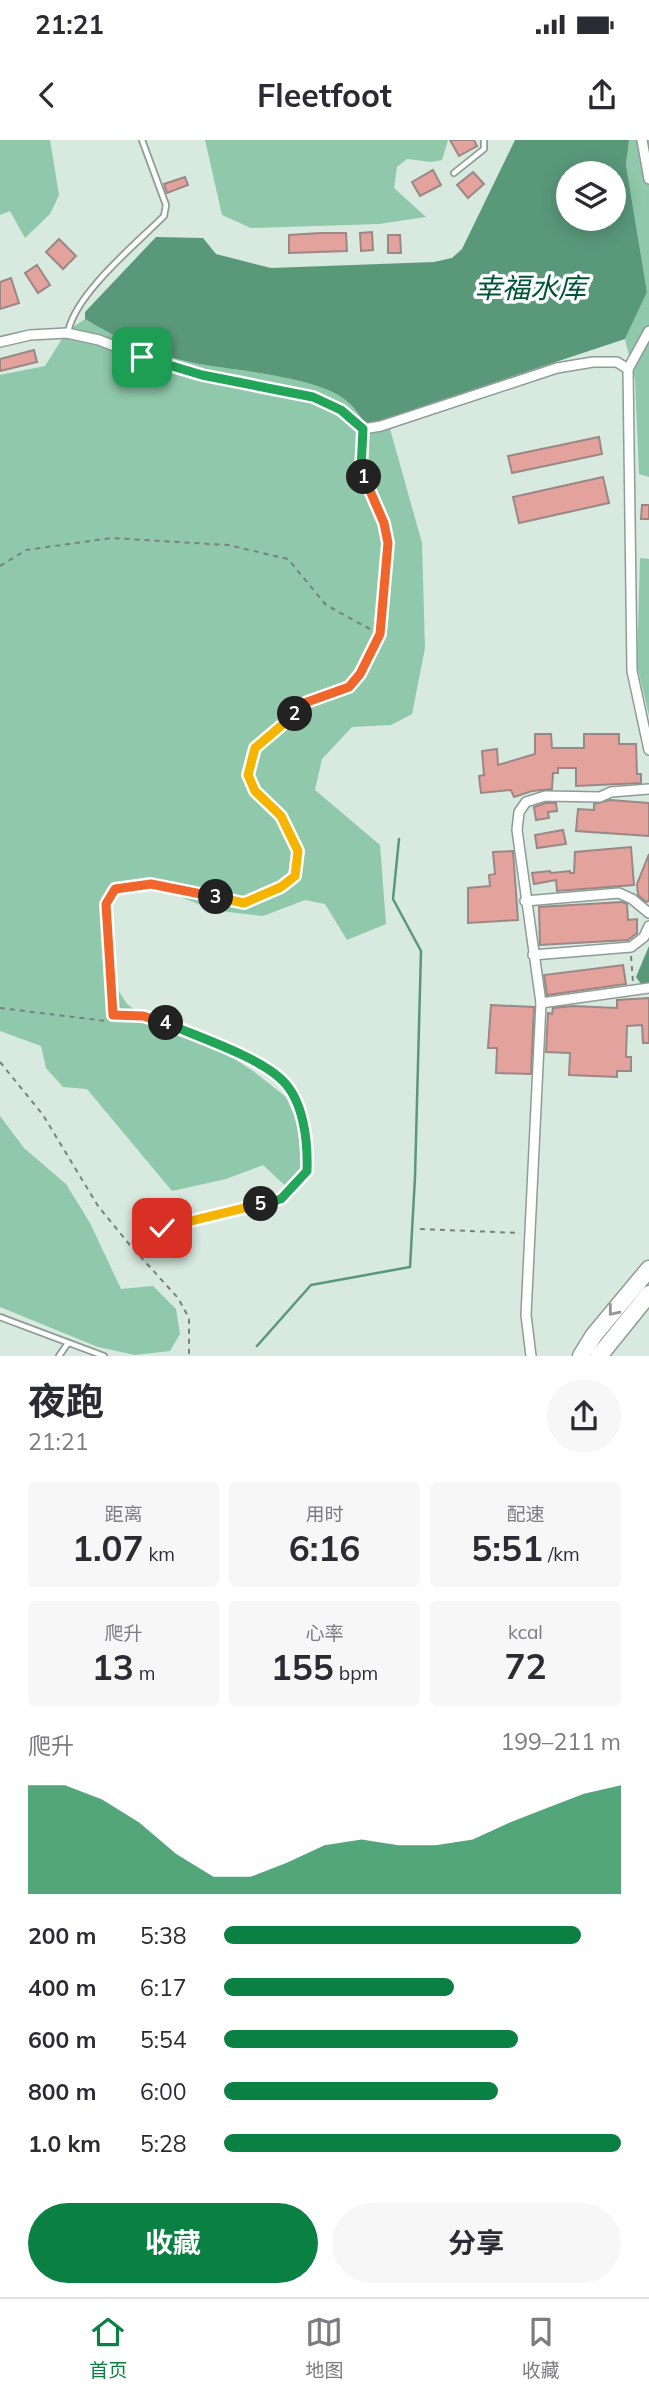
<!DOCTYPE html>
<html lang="zh">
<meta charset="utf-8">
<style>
:root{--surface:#fff;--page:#f7f7f7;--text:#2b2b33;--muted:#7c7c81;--line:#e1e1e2;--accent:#0b8043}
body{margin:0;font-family:Mulish,"Noto Sans SC",sans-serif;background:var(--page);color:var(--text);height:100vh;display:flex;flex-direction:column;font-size:26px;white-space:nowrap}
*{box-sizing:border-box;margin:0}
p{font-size:23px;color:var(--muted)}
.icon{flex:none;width:38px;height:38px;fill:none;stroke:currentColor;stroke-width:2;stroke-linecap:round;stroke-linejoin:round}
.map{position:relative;height:1216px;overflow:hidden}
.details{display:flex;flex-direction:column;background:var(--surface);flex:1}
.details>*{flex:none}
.controls{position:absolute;left:556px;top:21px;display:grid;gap:14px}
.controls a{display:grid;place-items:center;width:70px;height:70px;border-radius:50%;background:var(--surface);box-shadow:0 4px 18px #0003;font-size:35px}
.pin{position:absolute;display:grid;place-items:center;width:60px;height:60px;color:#fff;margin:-30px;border-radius:14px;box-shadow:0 4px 10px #0006}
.km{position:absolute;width:35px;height:35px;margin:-18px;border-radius:50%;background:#222;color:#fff;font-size:19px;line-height:35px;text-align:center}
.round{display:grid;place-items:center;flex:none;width:74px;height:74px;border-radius:37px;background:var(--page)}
.summary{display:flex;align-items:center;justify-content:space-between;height:119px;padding:0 28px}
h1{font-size:38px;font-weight:700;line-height:52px}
.metrics{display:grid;grid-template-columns:repeat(3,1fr);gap:10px;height:119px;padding:7px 28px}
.metrics div{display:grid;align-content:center;border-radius:7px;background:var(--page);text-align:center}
.metrics b{font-size:35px;font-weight:700}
.metrics small{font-size:19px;font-weight:400}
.metrics p{font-size:19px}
.chart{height:196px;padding:14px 28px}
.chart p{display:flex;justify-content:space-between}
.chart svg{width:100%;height:126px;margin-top:7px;fill:var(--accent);opacity:.7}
.action{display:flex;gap:14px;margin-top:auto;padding:14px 28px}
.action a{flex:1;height:80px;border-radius:42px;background:var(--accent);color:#fff;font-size:28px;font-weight:700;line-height:80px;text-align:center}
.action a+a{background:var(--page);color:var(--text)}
ul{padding:0 28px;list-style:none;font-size:23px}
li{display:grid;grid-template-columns:112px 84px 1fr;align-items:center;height:52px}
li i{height:18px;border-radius:9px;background:var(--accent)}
.status{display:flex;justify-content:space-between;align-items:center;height:49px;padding:0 35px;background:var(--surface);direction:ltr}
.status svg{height:19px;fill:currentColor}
header{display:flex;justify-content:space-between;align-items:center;height:91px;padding:0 28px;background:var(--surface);font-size:32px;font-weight:700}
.menu{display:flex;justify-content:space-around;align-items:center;height:98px;border-top:2px solid var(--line);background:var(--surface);font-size:19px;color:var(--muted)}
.menu a{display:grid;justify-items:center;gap:4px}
.menu .on{color:var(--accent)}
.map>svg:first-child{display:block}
.green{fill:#8fc8ab}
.water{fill:#5a987a;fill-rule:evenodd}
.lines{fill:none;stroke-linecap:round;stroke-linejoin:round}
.stream{stroke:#5a987a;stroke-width:2.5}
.building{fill:#e4a29d;stroke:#9a8886;stroke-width:2}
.lane-casing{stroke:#8d9d94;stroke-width:8}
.street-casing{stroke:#8d9d94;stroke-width:12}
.highway-casing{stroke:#8d9d94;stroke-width:19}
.path{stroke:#77827c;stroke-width:2;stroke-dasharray:5 5;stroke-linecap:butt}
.lane{stroke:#fff;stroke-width:4.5}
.street{stroke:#fff;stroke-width:9}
.highway{stroke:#fff;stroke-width:16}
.oneway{stroke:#959897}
.split-1-casing{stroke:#fff;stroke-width:14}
.split-2-casing{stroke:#fff;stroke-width:14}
.split-3-casing{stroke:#fff;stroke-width:14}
.split-4-casing{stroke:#fff;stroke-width:14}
.split-5-casing{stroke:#fff;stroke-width:14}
.split-6-casing{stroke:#fff;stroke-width:14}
.split-1{stroke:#22a559;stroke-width:9}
.split-2{stroke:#f0652b;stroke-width:9}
.split-3{stroke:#f5b400;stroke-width:9}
.split-4{stroke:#f0652b;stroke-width:9}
.split-5{stroke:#22a559;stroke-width:9}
.split-6{stroke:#f5b400;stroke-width:9}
.labels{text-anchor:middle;stroke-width:7;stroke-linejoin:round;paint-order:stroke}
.water-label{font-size:28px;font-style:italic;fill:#005438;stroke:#fff}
</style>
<div class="status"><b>21:21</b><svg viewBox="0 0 49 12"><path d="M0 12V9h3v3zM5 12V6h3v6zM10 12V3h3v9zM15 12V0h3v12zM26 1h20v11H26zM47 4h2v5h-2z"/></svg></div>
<header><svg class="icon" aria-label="back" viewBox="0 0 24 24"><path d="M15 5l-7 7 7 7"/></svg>Fleetfoot<svg class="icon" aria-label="share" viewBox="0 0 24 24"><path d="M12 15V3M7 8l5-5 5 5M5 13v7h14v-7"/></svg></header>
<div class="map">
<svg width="649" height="1216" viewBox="0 0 649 1216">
<rect width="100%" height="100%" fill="#d8e9e0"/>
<g class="green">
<path d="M 0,0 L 50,0 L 59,55 L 50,74 L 25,98 L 10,71 L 0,75 Z"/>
<path d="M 205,0 L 448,0 L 442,20 L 432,22 L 407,19 L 397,27 L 394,48 L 426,77 L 379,84 L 251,88 L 222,75 Z"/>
<path d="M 629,0 L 649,0 L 649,337 L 639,334 L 635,240 L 625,199 L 647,152 L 626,25 Z"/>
<path d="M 85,179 C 118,200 156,215 194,223 C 234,231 322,236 349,263 C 356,269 361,278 366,284 L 387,278 L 422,403 L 425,508 L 412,574 L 391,585 L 352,587 L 322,619 L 315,650 L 380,705 L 386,784 L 347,800 L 325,764 L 305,760 L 263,776 L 213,770 L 144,742 L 118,746 L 104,778 L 109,836 L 127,864 L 159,887 L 227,914 L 253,931 L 286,957 L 301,990 L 305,1028 L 291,1051 L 263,1025 L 226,1039 L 172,1051 L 87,949 L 63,947 L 46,928 L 41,906 L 0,891 L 0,235 L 45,226 L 67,191 Z"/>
<path d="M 640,418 L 649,419 L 649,576 L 637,525 Z"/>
<path d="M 0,976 L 24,1008 L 66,1044 L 90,1083 L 121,1149 L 153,1146 L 176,1169 L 180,1194 L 170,1211 L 135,1215 L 98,1207 L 0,1167 Z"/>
</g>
<g class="water">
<path d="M 515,0 L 629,0 L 626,25 L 647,152 L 625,199 L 366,285 C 361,278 356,269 349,263 C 322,236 234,231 194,223 C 156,215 118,200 85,179 L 85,172 L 156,97 L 203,98 L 216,114 L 271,128 L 434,122 L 452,118 L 462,109 ZM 569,33 L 614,33 L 614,79 L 569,79 Z"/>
<path d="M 649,806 L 649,843 L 641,844 L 636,837 Z"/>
</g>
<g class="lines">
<path class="stream" d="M 257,1206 L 311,1145 L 410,1127 L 415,1037 L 421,811 L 393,759 L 399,699"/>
</g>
<g class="building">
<path d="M 450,0 L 474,0 L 477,6 L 459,16 Z"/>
<path d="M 433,30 L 441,45 L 420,56 L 412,42 Z"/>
<path d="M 473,32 L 484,44 L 468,58 L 457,45 Z"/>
<path d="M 185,37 L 188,45 L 167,53 L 164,44 Z"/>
<path d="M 372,92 L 373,110 L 361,111 L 360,93 Z"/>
<path d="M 321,93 L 346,93 L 347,111 L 289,113 L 289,95 Z"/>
<path d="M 388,95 L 400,95 L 401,113 L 388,113 Z"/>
<path d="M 59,99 L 76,116 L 63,129 L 46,112 Z"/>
<path d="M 37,125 L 50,145 L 38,153 L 25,133 Z"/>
<path d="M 11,138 L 19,163 L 0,169 L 0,142 Z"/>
<path d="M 34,210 L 37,222 L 0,231 L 0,219 Z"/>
<path d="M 599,297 L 602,314 L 512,333 L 508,316 Z"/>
<path d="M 603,337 L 609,363 L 519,383 L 513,357 Z"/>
<path d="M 642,365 L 649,365 L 649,379 L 641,379 Z"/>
<path d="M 535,594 L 551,594 L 552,608 L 584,608 L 584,594 L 619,594 L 619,604 L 636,604 L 637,634 L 641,634 L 641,643 L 576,646 L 576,628 L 558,628 L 558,633 L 553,633 L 552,649 L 532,651 L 514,657 L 511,650 L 481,653 L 479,636 L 484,635 L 482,611 L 497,609 L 498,625 L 535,614 Z"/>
<path d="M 610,660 L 649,663 L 649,696 L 576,691 L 578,669 L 594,670 L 594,664 Z"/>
<path d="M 546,663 L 556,663 L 557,671 L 548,672 L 549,678 L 536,680 L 534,667 Z"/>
<path d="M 563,690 L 566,704 L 537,708 L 535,695 Z"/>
<path d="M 631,707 L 634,745 L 557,751 L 556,740 L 534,744 L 532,733 L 550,731 L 551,733 L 570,731 L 570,733 L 574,733 L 575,712 Z"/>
<path d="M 513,711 L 518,780 L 468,783 L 468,748 L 490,746 L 489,735 L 495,734 L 493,712 Z"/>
<path d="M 649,714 L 649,761 L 646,762 L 638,755 L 637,744 Z"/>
<path d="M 622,762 L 627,764 L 628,780 L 637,779 L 637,793 L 628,800 L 540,805 L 539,767 Z"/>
<path d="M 623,825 L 626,844 L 547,855 L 544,835 Z"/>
<path d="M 649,858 L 649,903 L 643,903 L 642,885 L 627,886 L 626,917 L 631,917 L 631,931 L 617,931 L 617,937 L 569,935 L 570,913 L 546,912 L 548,873 L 552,874 L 553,868 L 573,866 L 617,868 L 617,860 Z"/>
<path d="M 491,865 L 534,867 L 531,934 L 496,933 L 497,908 L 488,908 Z"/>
</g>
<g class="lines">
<g class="lane-casing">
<g id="lane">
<path d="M 454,33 L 484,9 L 484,0"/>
<path d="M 68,192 C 76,153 135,105 164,76 L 166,65 L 142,0"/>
<path d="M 0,1177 L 104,1216"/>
<path d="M 59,1216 L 68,1203"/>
</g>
</g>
<g class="street-casing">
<g id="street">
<path d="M 642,0 L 649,39"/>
<path d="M 0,202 L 30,195 L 67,193 L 99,200 L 142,217 L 202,235 L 313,257 L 341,270 L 363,289 L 381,286 L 557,228 L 593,222 L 617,222 L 628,229 L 632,531 L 649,610"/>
<path d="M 628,229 L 649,191"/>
<path d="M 649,649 L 611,652 L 600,657 L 545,656 L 526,662 L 519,672 L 517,690 L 541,863 L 649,848"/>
<path d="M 525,761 L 619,753 L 632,759 L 649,773"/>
<path d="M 533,815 L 631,807 L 644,797 L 649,786"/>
<path d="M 531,1216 L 526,1175 L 541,863"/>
</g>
</g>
<g class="highway-casing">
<g id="highway">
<path d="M 581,1216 L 594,1195 L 649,1129"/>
<path d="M 599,1216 L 649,1154"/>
</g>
</g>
<g class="path">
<path d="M 0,426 L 26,410 L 111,398 L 228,405 L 288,419 L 326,465 L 379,494"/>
<path d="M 631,816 L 633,842"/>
<path d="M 0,868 L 106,881 L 113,875 L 106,764 L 115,749 L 151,744 L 244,763 L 281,747 L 295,736 L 298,711 L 281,676 L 255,651 L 248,635 L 255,608 L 307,563 L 349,547 L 360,534 L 380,494 L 388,403 L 384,383 L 361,330 L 362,297"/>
<path d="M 113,875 L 143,876 L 167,884 L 267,927 L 284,942 L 298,965 L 307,1011 L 307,1031 L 281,1059 L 162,1088 L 129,1104"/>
<path d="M 0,922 L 43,975 L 98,1066 L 129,1104 L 178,1158 L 189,1178 L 189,1216"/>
<path d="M 420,1089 L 520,1093"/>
</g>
<use href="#lane" class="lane"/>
<use href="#street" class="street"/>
<use href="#highway" class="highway"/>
</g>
<defs><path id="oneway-chevron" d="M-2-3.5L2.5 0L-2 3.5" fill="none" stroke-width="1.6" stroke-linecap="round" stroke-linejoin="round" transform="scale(1.75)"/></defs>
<use class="oneway" href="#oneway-chevron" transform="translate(613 1171) rotate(129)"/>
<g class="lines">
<g class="split-1-casing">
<path id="split-1" d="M 142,217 L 202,235 L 313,257 L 341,270 L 363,289 L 361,330 L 364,337"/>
</g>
<g class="split-2-casing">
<path id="split-2" d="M 295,574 L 307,562 L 349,547 L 360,534 L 380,494 L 388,403 L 384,383 L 364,337"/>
</g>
<g class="split-3-casing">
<path id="split-3" d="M 216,757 L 244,763 L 281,747 L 295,736 L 298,711 L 281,676 L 255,651 L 248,635 L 255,608 L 295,574"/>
</g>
<g class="split-4-casing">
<path id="split-4" d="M 166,883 L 143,876 L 113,875 L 106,764 L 115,749 L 151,744 L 216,757"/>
</g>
<g class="split-5-casing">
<path id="split-5" d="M 166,883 C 198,897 259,917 282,940 C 304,961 308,1002 307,1031 L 281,1059 L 261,1064"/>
</g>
<g class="split-6-casing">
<path id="split-6" d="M 162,1088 L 261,1064"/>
</g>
<use href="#split-1" class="split-1"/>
<use href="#split-2" class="split-2"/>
<use href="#split-3" class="split-3"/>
<use href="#split-4" class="split-4"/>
<use href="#split-5" class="split-5"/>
<use href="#split-6" class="split-6"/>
</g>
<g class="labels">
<g class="water-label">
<text x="530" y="158">幸福水库</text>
</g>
</g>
</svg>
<div class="controls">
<a><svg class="icon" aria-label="layers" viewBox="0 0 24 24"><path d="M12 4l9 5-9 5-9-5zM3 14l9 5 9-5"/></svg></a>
</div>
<div class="pin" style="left:142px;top:217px;background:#1e9e55"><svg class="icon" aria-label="arrive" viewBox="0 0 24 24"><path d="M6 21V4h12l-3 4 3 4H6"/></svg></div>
<div class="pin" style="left:162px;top:1088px;background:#d93025"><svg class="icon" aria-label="check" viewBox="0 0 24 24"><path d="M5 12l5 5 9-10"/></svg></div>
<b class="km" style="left:364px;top:337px">1</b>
<b class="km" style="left:295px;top:574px">2</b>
<b class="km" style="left:216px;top:757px">3</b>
<b class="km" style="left:166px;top:883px">4</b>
<b class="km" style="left:261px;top:1064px">5</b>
</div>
<section class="details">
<div class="summary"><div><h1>夜跑</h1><p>21:21</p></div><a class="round"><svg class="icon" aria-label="share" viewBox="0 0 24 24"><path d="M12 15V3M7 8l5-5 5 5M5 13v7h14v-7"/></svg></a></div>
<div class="metrics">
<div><p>距离</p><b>1.07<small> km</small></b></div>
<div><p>用时</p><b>6:16</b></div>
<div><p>配速</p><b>5:51<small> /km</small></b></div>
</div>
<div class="metrics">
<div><p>爬升</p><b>13<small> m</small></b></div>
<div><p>心率</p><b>155<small> bpm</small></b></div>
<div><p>kcal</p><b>72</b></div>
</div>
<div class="chart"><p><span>爬升</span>199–211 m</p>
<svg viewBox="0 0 160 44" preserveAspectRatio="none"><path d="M0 44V6L10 6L20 11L30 19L40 30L50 38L60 38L70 33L80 27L90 25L100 27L110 27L120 25L130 19L140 14L150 9L160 6V44z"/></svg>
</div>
<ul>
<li><b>200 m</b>5:38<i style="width:90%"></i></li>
<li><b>400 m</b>6:17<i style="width:58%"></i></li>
<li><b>600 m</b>5:54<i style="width:74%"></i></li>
<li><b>800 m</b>6:00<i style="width:69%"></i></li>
<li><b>1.0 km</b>5:28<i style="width:100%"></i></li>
</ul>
<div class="action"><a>收藏</a><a>分享</a></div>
</section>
<nav class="menu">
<a class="on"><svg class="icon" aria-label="home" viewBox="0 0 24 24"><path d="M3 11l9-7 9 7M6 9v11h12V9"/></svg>首页</a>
<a><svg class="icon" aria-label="map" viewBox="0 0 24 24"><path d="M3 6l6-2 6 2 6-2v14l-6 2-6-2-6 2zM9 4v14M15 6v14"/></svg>地图</a>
<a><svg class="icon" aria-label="saved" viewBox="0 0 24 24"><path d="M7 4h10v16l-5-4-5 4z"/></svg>收藏</a>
</nav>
